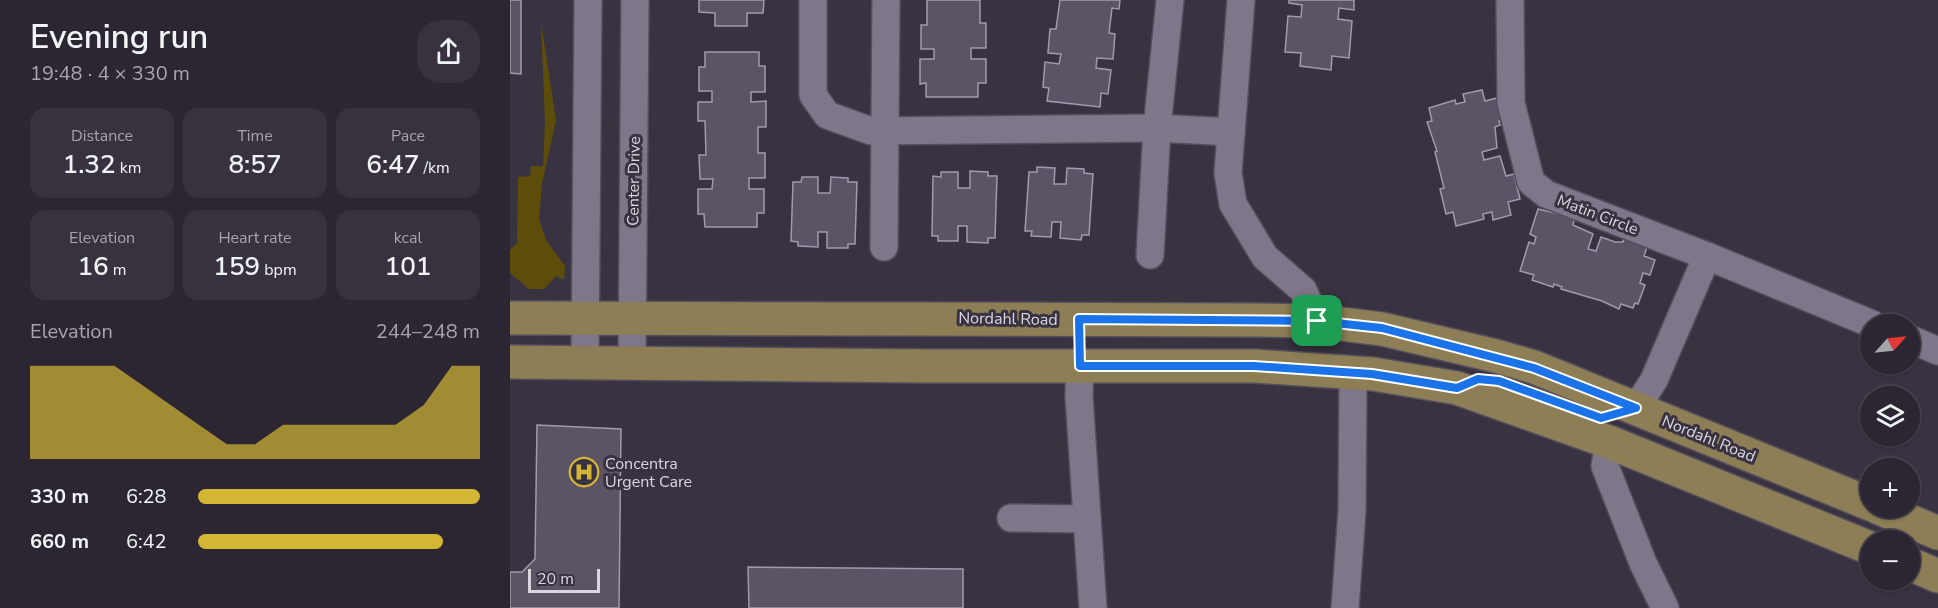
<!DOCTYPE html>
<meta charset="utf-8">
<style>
:root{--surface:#2b2631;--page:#37323d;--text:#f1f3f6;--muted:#a6a5ab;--line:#47434d;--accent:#d4b635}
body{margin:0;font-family:"Nunito Sans",sans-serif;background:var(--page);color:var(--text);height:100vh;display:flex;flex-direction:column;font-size:22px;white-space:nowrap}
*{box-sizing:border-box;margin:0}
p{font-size:20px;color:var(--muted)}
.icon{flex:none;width:33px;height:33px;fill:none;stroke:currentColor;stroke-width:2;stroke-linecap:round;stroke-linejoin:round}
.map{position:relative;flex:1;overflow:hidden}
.details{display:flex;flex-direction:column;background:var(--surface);width:510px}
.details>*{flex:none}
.needle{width:39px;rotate:63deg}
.tools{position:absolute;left:1350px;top:314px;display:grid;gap:12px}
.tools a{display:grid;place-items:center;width:60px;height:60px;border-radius:50%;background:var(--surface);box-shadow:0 2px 4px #0004,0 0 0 2px var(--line);font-size:30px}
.scale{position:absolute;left:18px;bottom:15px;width:72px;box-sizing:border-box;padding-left:6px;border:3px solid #dad6e0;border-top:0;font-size:16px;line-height:21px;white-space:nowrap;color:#dad6e0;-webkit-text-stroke:4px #393241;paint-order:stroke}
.pin{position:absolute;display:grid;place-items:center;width:51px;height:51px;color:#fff;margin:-26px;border-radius:12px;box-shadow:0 3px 9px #0006}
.round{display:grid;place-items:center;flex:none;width:63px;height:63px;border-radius:24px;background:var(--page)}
.headline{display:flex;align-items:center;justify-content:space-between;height:102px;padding:0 30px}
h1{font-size:33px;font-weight:600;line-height:45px}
.metrics{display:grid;grid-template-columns:repeat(3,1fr);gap:9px;height:102px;padding:6px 30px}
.metrics div{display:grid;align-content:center;border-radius:15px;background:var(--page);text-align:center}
.metrics b{font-size:26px;font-weight:600}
.metrics small{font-size:16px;font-weight:400}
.metrics p{font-size:16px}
.chart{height:168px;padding:12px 30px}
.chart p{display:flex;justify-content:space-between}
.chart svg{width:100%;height:108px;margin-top:6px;fill:var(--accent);opacity:.7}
ul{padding:0 30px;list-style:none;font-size:20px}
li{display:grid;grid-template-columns:96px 72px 1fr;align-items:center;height:45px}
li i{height:15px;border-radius:8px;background:var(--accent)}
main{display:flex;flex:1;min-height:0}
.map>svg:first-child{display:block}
.green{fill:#5c4d0a}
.building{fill:#5c5465;stroke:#a299ac;stroke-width:1.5}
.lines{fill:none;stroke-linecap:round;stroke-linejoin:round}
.minor-casing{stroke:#544e5c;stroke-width:30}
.major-casing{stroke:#544e5c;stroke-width:36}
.minor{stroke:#7f7789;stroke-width:27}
.major{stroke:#8d7e55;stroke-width:33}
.route-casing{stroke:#fff;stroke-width:12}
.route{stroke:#1a73e8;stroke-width:8}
.labels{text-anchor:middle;stroke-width:6;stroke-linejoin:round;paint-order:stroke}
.street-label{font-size:16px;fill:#dad6e0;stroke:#393241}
.poi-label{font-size:16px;fill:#dad6e0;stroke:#393241;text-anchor:start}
</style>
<main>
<section class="details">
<div class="headline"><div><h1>Evening run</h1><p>19:48 · 4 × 330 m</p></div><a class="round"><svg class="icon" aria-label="share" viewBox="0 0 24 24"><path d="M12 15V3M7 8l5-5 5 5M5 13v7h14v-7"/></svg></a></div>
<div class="metrics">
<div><p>Distance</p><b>1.32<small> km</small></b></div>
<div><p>Time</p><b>8:57</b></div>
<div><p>Pace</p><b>6:47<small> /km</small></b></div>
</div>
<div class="metrics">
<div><p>Elevation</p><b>16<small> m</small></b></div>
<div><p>Heart rate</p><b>159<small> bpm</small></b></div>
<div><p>kcal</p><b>101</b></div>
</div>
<div class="chart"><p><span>Elevation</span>244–248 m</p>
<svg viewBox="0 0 160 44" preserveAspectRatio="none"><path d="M0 44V6L10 6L20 6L30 6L40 14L50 22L60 30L70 38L80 38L90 30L100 30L110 30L120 30L130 30L140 22L150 6L160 6V44z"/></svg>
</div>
<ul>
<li><b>330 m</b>6:28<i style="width:100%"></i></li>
<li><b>660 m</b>6:42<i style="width:87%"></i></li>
</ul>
</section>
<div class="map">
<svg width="1428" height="608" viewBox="0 0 1428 608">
<rect width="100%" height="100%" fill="#393241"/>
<path class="green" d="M 31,22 L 46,120 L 32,184 L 29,219 L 36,240 L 55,266 L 54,280 L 46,276 L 34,289 L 19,289 L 0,273 L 0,250 L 7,243 L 8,177 L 20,176 L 21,166 L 33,166 L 35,122 Z"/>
<g class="building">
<path d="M 0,0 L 11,0 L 11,74 L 0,73 Z"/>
<path d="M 189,0 L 254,0 L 253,13 L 237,13 L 237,26 L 205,26 L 205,13 L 189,12 Z"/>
<path d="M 417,0 L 470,0 L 470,23 L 476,23 L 476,48 L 461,48 L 461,59 L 476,59 L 476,83 L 468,83 L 468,97 L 416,97 L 416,83 L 410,84 L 410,59 L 424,59 L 424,49 L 411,49 L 411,25 L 417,25 Z"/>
<path d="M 550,0 L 610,0 L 609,9 L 602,8 L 599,33 L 605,34 L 603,59 L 587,58 L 586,68 L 601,70 L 598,94 L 591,93 L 590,107 L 537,101 L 539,88 L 533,87 L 535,62 L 549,64 L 551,54 L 538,53 L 540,29 L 546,29 Z"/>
<path d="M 779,0 L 844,0 L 844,10 L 829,8 L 828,19 L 842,21 L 839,58 L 822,56 L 821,70 L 790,66 L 791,53 L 775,52 L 778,16 L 791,17 L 792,5 L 779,3 Z"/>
<path d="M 195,52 L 249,52 L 249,66 L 255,66 L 255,92 L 241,92 L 241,102 L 256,101 L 256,127 L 248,127 L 248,153 L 255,153 L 255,178 L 239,178 L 239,189 L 254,189 L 254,213 L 247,213 L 247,227 L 195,227 L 194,214 L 188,214 L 188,189 L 202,189 L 203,179 L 190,179 L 189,155 L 196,155 L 195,121 L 188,121 L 188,102 L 202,102 L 202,91 L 189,91 L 189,67 L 195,67 Z"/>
<path d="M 972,90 L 975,101 L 987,98 L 992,121 L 989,121 L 990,125 L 985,127 L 987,148 L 972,152 L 974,160 L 990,156 L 996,176 L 1004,174 L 1010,199 L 998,202 L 1001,215 L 983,220 L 982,212 L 973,214 L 974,219 L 946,226 L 943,212 L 936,214 L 930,189 L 934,188 L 925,152 L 927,151 L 917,122 L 922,121 L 919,108 L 945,100 L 946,104 L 955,102 L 953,94 Z"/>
<path d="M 527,167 L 545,168 L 544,184 L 556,184 L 557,168 L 574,169 L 574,173 L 583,174 L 579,235 L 572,235 L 571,240 L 550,238 L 551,222 L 542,222 L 541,237 L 521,236 L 522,231 L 515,231 L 519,172 L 527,172 Z"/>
<path d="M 460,171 L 478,172 L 478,176 L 487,176 L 485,238 L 478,238 L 478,243 L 457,242 L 457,226 L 448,226 L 448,241 L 428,241 L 428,236 L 422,236 L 423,176 L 431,177 L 431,172 L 448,172 L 448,188 L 460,188 Z"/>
<path d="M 292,177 L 308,177 L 308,193 L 320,193 L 321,177 L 338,178 L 338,182 L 347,182 L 345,244 L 338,244 L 338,248 L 317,248 L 317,232 L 308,232 L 308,247 L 288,246 L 288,242 L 281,241 L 283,182 L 291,182 Z"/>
<path d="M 1028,209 L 1062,217 L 1064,220 L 1063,225 L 1083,234 L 1078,249 L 1086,251 L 1091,237 L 1105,242 L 1113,242 L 1114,238 L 1138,244 L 1134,256 L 1145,260 L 1140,275 L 1133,273 L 1130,283 L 1135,285 L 1128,304 L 1125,303 L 1123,308 L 1111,304 L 1109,309 L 1092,301 L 1051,289 L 1052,287 L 1044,284 L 1043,287 L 1022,280 L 1024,275 L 1010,271 L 1019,242 L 1024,244 L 1026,237 L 1020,234 Z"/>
<path d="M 27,425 L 111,429 L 109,608 L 0,608 L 0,572 L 12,572 L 25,559 Z"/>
<path d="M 238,567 L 453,569 L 453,608 L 239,608 Z"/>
</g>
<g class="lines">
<g class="minor-casing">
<g id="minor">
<path d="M 303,0 L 303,95 L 317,115 L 361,131 L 647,128 L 660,0"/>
<path d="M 731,0 L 718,173 L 723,204 L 755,257 L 793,290 L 807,321"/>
<path d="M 1000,0 L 1001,103 L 1021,182 L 1036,194 L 1197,256 L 1362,324"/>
<path d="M 374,247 L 376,0"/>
<path d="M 640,255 L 647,128 L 721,132"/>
<path d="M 1400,339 L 1428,351"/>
<path d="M 75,362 L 78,0"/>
<path d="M 122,362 L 125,0"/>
<path d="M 570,366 L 569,396 L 583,608"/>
<path d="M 1126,408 L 1144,380 L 1197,256"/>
<path d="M 1099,442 L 1095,466 L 1133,563 L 1155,608"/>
<path d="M 501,518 L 577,519"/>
<path d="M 835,608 L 842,511 L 843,373"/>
</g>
</g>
<g class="major-casing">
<g id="major">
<path d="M 0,318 L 746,320 L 807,321 L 872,329 L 986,356 L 1024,367 L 1360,504"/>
<path d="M 0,362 L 420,366 L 744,366 L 863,374 L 947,388 L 1099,442 L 1360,548"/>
<path d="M 1367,507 L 1428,533"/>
<path d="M 1400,564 L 1428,576"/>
</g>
</g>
<use href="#minor" class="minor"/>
<use href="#major" class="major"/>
</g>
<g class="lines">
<g class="route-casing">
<path id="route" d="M 569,319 L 807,321 L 872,328 L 1024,368 L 1126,408 L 1091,418 L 989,381 L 968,379 L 947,388 L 862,374 L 744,366 L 570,366 Z"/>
</g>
<use href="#route" class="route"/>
</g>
<defs>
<g id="hospital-ring" transform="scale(1.5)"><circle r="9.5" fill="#393241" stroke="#d4b635" stroke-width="1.5"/><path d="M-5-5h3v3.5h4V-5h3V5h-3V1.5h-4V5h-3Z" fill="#d4b635"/></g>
</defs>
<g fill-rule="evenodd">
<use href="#hospital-ring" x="74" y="472"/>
</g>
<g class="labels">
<g class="street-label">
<text transform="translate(123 181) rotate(-89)" y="6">Center Drive</text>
<text transform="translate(1088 214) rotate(21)" y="6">Matin Circle</text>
<text transform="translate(498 318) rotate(1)" y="6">Nordahl Road</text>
<text transform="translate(1199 438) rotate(22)" y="6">Nordahl Road</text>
</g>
<g class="poi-label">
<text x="95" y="469">Concentra<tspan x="95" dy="18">Urgent Care</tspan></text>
</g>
</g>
</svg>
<div class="tools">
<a><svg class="needle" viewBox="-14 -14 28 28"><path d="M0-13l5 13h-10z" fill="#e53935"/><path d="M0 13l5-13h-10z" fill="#a6a5ab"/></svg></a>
<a><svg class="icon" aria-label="layers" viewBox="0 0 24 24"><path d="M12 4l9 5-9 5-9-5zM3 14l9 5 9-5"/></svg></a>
<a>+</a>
<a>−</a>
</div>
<div class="scale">20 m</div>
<div class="pin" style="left:807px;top:321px;background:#1e9e55"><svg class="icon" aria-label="arrive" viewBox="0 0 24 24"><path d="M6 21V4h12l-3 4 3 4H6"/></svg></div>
</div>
</main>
